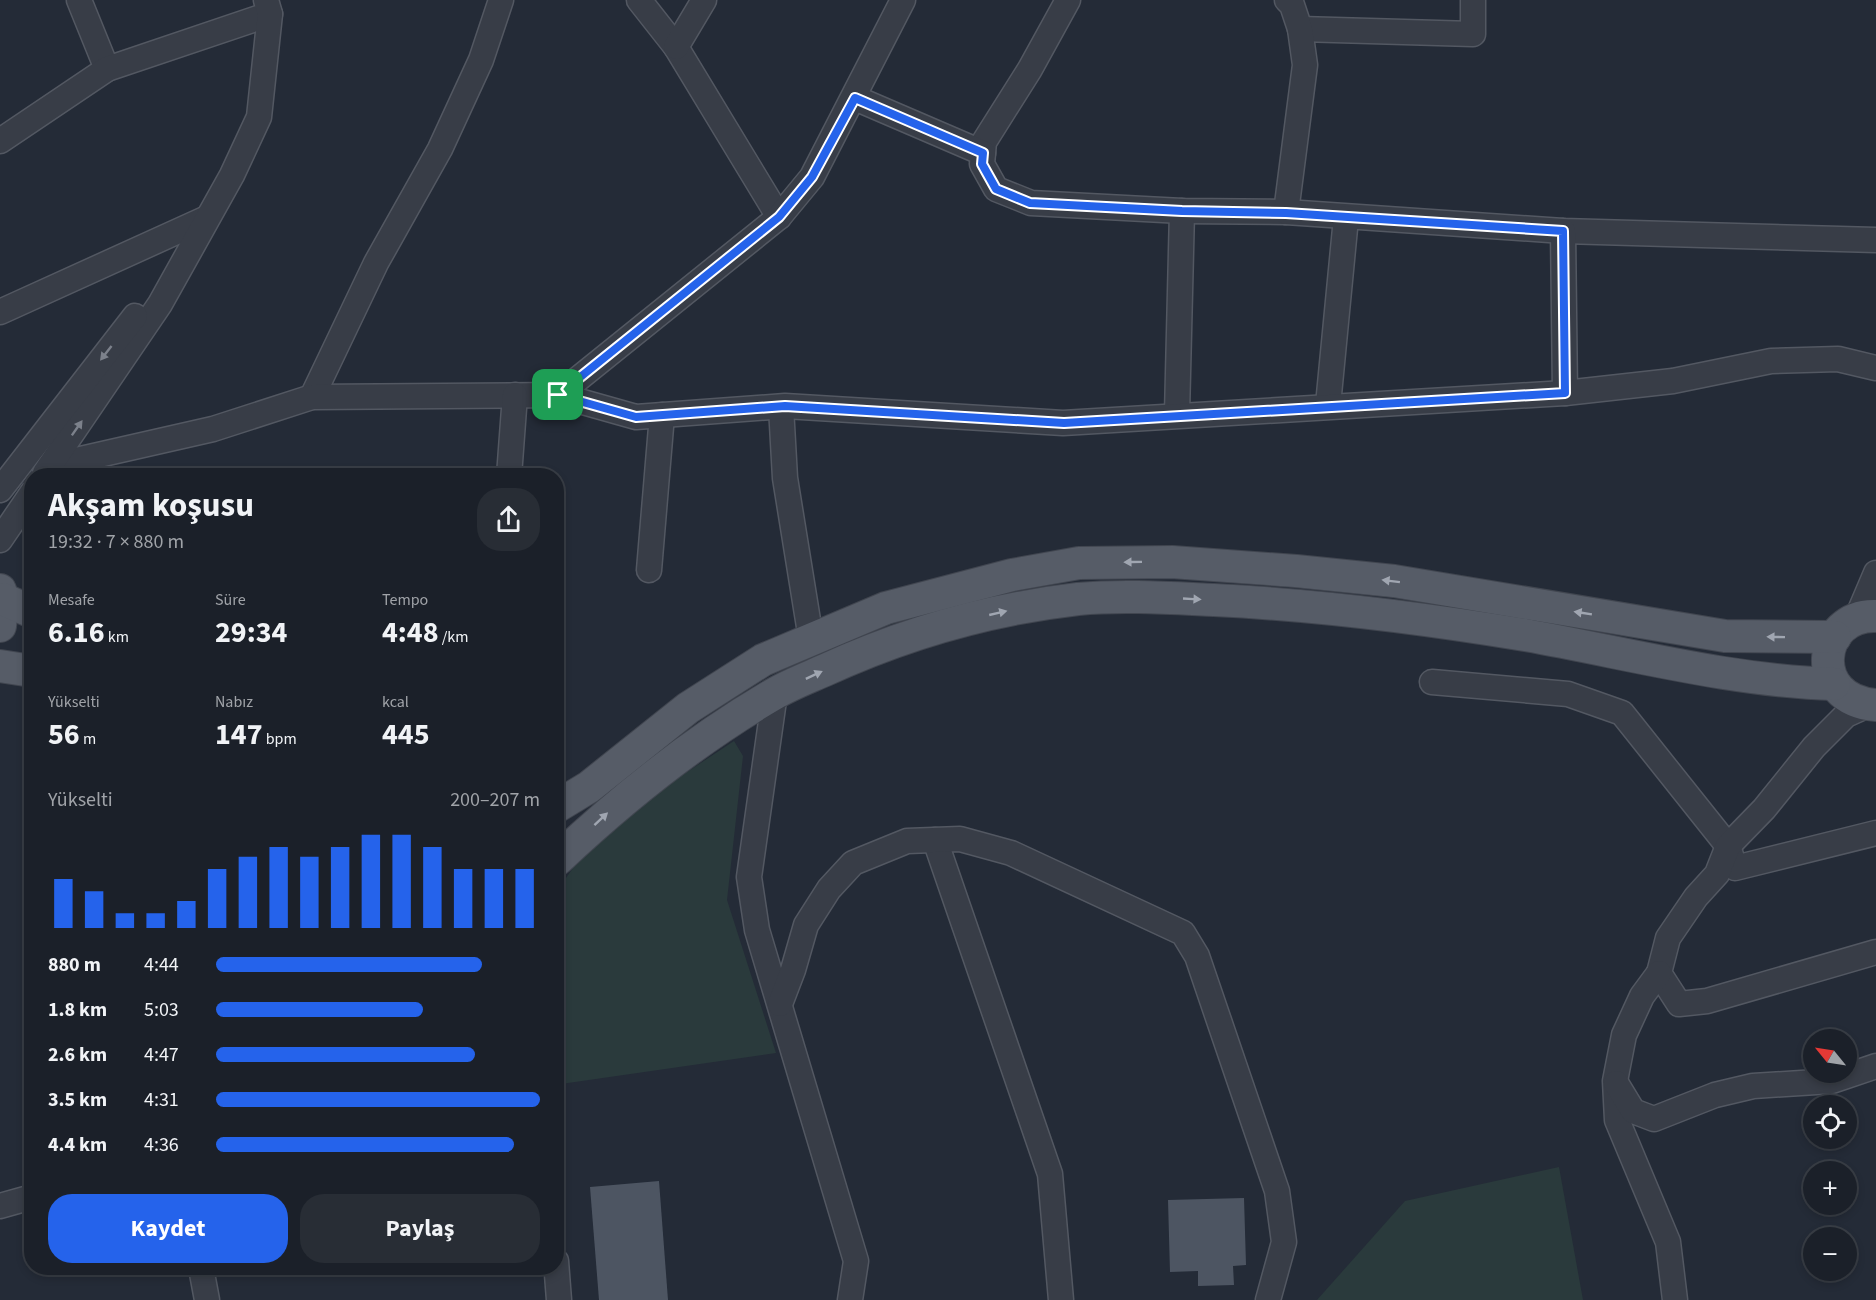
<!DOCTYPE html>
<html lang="tr">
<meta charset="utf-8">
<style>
:root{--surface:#1b2029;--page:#282d35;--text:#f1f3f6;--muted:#a0a3a8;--line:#393e46;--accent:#2563eb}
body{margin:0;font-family:"Source Sans 3",sans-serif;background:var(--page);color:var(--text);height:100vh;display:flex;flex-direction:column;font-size:22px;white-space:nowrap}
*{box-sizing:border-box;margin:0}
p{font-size:20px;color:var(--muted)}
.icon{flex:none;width:33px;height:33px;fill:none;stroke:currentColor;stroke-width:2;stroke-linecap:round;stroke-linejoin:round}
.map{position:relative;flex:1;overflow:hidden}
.details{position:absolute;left:24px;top:468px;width:540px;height:807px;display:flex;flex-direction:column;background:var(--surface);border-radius:24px;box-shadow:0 3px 9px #0003,0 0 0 2px var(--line)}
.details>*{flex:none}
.needle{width:39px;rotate:300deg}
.fabs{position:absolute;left:1803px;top:1029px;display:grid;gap:12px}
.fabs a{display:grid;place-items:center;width:54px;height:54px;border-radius:50%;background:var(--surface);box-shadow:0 3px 9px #0003,0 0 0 2px var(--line);font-size:30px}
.pin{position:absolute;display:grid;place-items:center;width:51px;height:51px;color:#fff;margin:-26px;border-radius:12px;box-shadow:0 3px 9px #0006}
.round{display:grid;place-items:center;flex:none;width:63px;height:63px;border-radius:24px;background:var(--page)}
.headline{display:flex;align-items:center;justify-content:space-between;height:102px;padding:0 24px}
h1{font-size:33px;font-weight:700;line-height:45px}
.metrics{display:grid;grid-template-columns:repeat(3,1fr);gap:9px;height:102px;padding:6px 24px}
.metrics div{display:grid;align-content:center}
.metrics b{font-size:30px;font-weight:700}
.metrics small{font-size:16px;font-weight:400}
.metrics p{font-size:16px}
.chart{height:168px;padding:12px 24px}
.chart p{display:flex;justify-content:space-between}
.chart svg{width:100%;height:108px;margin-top:6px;stroke:var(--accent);stroke-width:6}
.cta{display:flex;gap:12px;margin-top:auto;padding:12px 24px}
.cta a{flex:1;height:69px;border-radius:24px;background:var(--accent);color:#fff;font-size:24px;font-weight:700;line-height:69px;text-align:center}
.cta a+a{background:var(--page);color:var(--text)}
ul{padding:0 24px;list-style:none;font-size:20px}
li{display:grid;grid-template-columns:96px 72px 1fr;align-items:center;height:45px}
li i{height:15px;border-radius:8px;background:var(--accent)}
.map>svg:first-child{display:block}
.green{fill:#2a3a3c}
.building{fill:#4d5562}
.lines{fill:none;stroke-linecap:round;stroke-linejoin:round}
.minor-casing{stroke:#535862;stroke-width:27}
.major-casing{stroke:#414650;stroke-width:34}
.minor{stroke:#383d47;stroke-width:24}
.major{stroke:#565c67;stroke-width:32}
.oneway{fill:#7c818b}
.oneway2{fill:#a0a6b1}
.route-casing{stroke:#fff;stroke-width:12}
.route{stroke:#2563eb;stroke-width:8}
</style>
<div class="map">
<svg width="1876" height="1300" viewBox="0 0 1876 1300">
<rect width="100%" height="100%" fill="#242b37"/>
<g class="green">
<path d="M 734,741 L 743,756 L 727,900 L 776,1053 L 561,1084 L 556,1008 L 556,905 L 566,878 L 589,845 L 681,776 Z"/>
<path d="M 1559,1167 L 1583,1300 L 1317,1300 L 1405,1201 Z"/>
</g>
<g class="building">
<path d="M 659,1181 L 668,1300 L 599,1300 L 590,1187 Z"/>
<path d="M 1244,1198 L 1246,1265 L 1233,1266 L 1234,1285 L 1198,1286 L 1198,1271 L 1170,1272 L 1168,1200 Z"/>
</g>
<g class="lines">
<g class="minor-casing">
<g id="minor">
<path d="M 79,0 L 107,69"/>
<path d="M 639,0 L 676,47 L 779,217"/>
<path d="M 1068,0 L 1030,69 L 984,142 L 982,164 L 996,189 L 1031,203 L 1182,211 L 1286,212 L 1563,231 L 1876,240"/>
<path d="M 1300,29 L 1473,34 L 1473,0"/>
<path d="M 676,47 L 704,0"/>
<path d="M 855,98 L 983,153"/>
<path d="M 0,141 L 107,69 L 270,14"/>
<path d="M 1286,212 L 1305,65 L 1300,29 L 1292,5 L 1287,0"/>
<path d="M 1563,231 L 1565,393"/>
<path d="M 0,312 L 207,218"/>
<path d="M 558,395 L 779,217 L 812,177 L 903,0"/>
<path d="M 312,397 L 376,263 L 440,149 L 481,60 L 501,0"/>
<path d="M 1328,405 L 1346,218"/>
<path d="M 781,407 L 785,478 L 811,639"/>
<path d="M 1177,414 L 1182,211"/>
<path d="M 50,466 L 213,429 L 312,397 L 558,395 L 636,417 L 785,406 L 1063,423 L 1565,393 L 1673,381 L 1771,361 L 1838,359 L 1876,368"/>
<path d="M 45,473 L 160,304 L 232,175 L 259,117 L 270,14 L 266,0"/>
<path d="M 509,476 L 515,395"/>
<path d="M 0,490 L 135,316"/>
<path d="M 0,540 L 32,493"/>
<path d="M 649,570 L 662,415"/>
<path d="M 1856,620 L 1876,573"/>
<path d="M 1432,682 L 1568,694 L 1622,713 L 1728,846 L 1735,868 L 1876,833"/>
<path d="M 775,693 L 749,877 L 757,930 L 856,1261 L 850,1300"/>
<path d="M 1868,705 L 1846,715 L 1814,747 L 1764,809 L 1728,846 L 1717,874 L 1696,897 L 1668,938 L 1659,973 L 1679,1004 L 1707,1001 L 1876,952"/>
<path d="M 935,840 L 1050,1174 L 1061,1300"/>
<path d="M 1659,973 L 1642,996 L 1624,1035 L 1615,1081 L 1617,1120 L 1668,1242 L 1675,1300"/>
<path d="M 780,1004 L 793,970 L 806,925 L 829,889 L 853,863 L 907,841 L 960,839 L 1011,853 L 1183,933 L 1197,956 L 1277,1191 L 1284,1242 L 1268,1300"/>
<path d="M 1616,1083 L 1633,1111 L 1654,1119 L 1715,1095 L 1753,1086 L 1832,1081 L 1876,1066"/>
<path d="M 0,1206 L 32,1197"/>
<path d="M 556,1261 L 559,1300"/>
<path d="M 201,1268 L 207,1300"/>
</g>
</g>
<g class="major-casing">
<g id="major">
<path d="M 0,590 L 3,599 L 0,626"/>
<path d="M 3,599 L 32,612"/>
<path d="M 1876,616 C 1817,614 1807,700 1876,705"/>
<path d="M 0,666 L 32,671"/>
<path d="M 556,807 L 589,787 L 688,708 L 763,660 L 886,608 L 1012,575 L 1079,563 L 1172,562 L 1296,571 L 1394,581 L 1725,636 L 1835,637"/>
<path d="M 558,859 C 624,797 695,740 774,694 C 789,685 807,678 823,671 C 903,634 990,609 1078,599 C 1123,595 1169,598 1214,600 C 1318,605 1422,618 1525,635 C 1627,653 1730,681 1834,684"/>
</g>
</g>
<use href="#minor" class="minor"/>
<use href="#major" class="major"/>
</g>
<defs><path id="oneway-solid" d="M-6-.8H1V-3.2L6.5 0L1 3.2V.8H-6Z" transform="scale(1.5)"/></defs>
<g class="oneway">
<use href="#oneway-solid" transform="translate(106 353) rotate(128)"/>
<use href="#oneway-solid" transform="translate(77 428) rotate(-55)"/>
</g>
<g class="oneway2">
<use href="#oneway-solid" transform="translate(1133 562) rotate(179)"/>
<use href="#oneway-solid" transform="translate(1391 581) rotate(-173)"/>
<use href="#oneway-solid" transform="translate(1192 599) rotate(3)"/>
<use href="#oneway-solid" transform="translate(998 613) rotate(-13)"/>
<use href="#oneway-solid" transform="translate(1583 613) rotate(-171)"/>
<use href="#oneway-solid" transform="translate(1776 637) rotate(-179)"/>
<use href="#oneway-solid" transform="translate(814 675) rotate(-25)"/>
<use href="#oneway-solid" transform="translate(601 819) rotate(-43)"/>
</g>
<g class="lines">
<g class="route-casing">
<path id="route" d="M 855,98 L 983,153 L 982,164 L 996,189 L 1030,203 L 1182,211 L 1286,213 L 1563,231 L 1565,393 L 1064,423 L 785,406 L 636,417 L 558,395 L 779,217 L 812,177 Z"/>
</g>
<use href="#route" class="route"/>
</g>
</svg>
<div class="fabs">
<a><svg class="needle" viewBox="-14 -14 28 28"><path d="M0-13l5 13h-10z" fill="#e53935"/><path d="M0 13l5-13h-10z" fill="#a0a3a8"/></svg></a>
<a><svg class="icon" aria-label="locate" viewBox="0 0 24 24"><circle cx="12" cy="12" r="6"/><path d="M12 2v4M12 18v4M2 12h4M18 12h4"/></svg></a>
<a>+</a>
<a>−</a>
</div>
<div class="pin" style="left:558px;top:395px;background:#1e9e55"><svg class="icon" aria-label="arrive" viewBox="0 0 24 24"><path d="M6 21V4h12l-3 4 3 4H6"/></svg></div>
<section class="details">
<div class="headline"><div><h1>Akşam koşusu</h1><p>19:32 · 7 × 880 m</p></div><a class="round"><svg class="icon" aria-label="share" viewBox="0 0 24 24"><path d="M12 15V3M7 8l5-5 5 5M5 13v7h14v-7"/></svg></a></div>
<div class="metrics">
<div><p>Mesafe</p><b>6.16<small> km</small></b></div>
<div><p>Süre</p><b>29:34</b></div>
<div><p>Tempo</p><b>4:48<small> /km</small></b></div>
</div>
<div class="metrics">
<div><p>Yükselti</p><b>56<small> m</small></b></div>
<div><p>Nabız</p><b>147<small> bpm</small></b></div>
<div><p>kcal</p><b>445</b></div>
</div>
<div class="chart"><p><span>Yükselti</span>200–207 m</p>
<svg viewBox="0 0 160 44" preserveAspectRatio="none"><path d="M5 44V24M15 44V29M25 44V38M35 44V38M45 44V33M55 44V20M65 44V15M75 44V11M85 44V15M95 44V11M105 44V6M115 44V6M125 44V11M135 44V20M145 44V20M155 44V20"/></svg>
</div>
<ul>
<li><b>880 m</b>4:44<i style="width:82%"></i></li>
<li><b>1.8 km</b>5:03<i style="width:64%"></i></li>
<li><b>2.6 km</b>4:47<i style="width:80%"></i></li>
<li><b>3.5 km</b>4:31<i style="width:100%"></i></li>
<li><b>4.4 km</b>4:36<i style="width:92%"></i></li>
</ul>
<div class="cta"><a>Kaydet</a><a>Paylaş</a></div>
</section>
</div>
